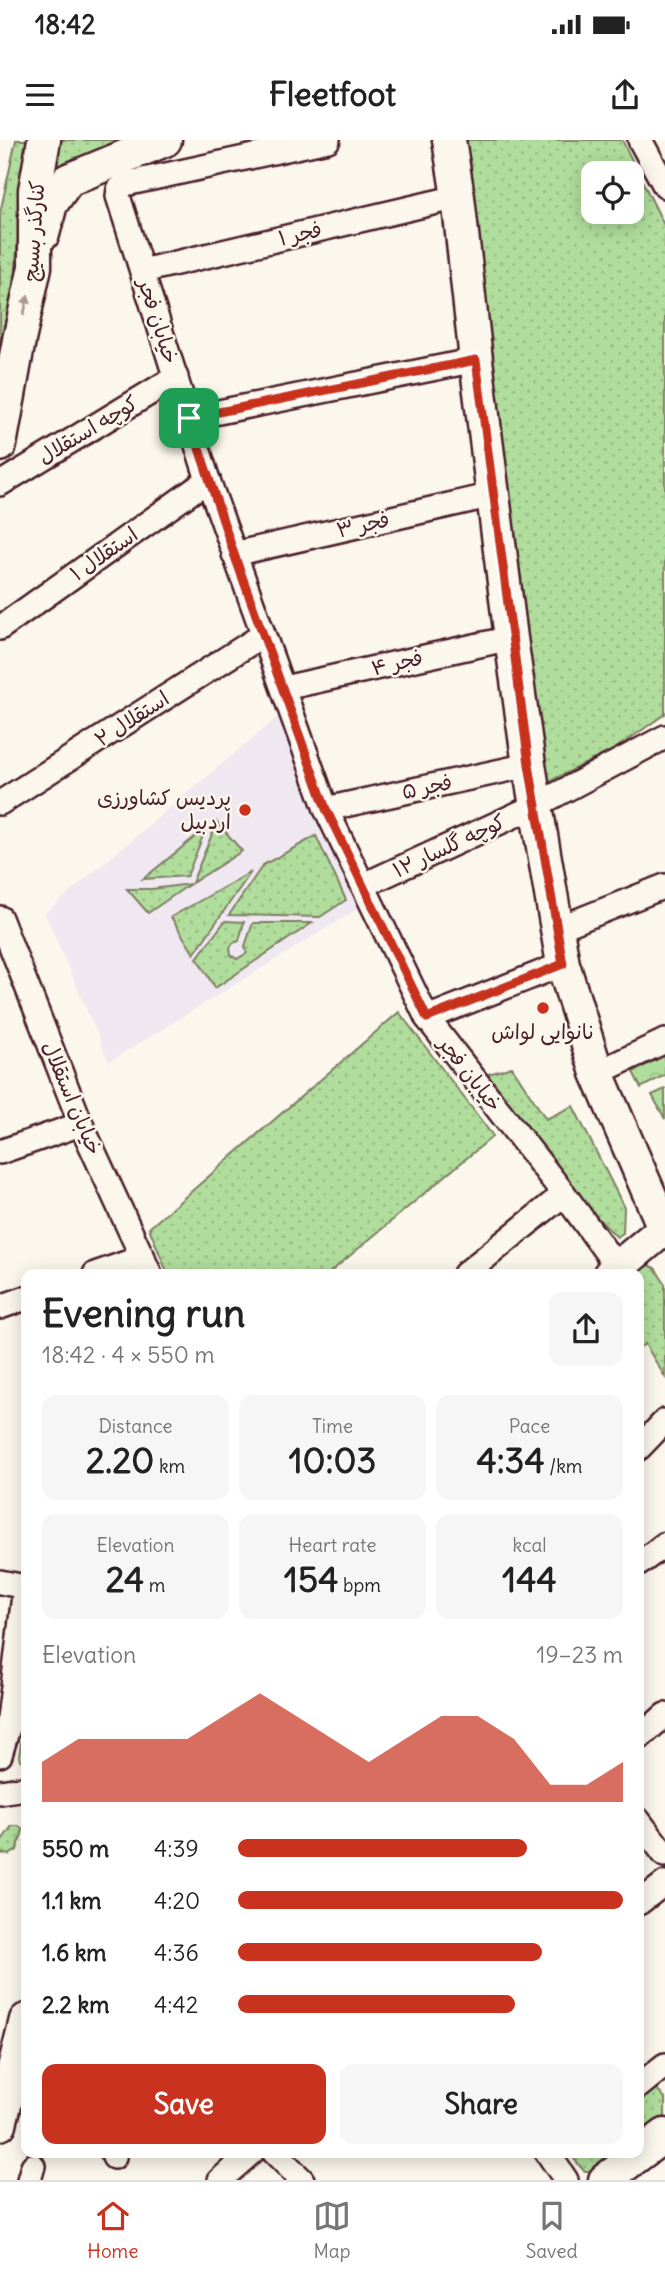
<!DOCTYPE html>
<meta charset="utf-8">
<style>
:root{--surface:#fff;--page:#f6f6f6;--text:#222;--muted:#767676;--line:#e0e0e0;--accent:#c8321e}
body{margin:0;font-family:Delius,"Playpen Sans Arabic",sans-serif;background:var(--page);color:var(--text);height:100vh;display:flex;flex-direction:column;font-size:26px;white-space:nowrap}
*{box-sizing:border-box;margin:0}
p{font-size:23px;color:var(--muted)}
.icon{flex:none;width:38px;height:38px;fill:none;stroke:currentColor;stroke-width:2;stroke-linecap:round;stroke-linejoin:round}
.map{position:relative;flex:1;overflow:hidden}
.panel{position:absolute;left:21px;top:1129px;width:623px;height:889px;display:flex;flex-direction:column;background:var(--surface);border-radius:14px;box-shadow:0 4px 18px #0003}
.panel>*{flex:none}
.controls{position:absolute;left:581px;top:21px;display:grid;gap:14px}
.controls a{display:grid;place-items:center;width:63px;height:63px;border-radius:14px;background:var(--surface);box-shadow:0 4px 18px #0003;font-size:35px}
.pin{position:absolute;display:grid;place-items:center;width:60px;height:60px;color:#fff;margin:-30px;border-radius:14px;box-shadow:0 4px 10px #0006}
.round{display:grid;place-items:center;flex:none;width:74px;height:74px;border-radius:14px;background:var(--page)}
.overview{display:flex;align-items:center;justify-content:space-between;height:119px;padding:0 21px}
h1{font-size:38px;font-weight:700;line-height:52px}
.metrics{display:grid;grid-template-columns:repeat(3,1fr);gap:10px;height:119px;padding:7px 21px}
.metrics div{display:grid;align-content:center;border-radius:14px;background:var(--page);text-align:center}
.metrics b{font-size:35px;font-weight:700}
.metrics small{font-size:19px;font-weight:400}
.metrics p{font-size:19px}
.chart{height:196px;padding:14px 21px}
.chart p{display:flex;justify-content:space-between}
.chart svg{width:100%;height:126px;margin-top:7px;fill:var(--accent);opacity:.7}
.cta{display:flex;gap:14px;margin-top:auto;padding:14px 21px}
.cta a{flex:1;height:80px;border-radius:14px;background:var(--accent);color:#fff;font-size:28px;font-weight:700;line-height:80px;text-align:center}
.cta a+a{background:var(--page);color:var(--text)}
ul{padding:0 21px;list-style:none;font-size:23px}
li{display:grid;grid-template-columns:112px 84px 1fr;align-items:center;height:52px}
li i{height:18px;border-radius:9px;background:var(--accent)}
.status{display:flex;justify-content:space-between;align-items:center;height:49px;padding:0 35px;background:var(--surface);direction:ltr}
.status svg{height:19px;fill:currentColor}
header{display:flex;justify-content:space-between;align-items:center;height:91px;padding:0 21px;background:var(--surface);font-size:32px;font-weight:700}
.tab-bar{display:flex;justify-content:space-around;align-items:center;height:98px;border-top:2px solid var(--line);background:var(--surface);font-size:19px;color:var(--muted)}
.tab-bar a{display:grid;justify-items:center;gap:4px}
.tab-bar .active{color:var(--accent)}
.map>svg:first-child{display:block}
.built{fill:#f0e8f0}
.grass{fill:url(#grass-dots);stroke:#7d7e64;stroke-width:2;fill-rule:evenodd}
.park{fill:url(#park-crowns);stroke:#7d7e64;stroke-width:2}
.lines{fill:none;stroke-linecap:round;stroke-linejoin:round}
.street-casing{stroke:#4a1f2b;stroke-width:28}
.secondary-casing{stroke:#4a1f2b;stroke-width:37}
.street{stroke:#fbf7ec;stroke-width:23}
.secondary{stroke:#fbf7ec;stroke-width:32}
.oneway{fill:#ab9695}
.route-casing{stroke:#fff;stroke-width:14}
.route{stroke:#c8321e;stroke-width:9}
.poi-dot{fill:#c8321e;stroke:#fbf7ec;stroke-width:2.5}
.labels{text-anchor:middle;stroke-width:5;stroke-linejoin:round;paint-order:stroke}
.street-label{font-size:21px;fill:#4a1f2b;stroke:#fbf7ec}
.poi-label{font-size:21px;fill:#4a1f2b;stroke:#fbf7ec;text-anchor:end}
</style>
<div class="status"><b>18:42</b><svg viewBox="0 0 49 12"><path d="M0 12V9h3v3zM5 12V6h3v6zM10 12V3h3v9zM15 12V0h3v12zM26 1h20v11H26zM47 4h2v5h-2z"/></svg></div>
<header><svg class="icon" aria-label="menu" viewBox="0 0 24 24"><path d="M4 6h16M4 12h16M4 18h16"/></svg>Fleetfoot<svg class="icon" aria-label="share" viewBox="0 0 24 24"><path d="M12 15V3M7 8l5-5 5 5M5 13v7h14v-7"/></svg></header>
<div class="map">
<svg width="665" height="2040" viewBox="0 0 665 2040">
<defs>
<pattern id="grass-dots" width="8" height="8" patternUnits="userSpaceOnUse" patternTransform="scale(1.75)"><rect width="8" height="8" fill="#b0dd9c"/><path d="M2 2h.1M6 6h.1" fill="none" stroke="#99bd87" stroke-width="1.8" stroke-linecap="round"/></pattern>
<pattern id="park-crowns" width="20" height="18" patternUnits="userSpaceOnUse" patternTransform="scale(1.75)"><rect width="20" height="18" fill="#b0dd9c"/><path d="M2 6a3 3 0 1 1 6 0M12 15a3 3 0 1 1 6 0" fill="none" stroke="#99bd87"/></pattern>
</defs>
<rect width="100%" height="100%" fill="#fbf7ec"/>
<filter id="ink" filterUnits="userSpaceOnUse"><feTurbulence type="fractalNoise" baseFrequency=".0143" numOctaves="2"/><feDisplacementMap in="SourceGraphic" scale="14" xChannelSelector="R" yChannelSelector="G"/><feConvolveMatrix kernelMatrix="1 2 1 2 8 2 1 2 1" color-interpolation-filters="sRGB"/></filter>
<g filter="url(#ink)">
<path class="built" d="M 279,576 L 366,764 L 109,922 L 45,773 Z"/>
<g class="grass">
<path d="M 16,0 L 34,0 L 22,56 L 16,121 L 15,193 L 0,257 L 0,73 Z"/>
<path d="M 61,0 L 130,0 L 55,37 Z"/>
<path d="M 456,0 L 622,0 L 665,87 L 665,574 L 615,609 L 546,643 ZM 593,33 L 632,33 L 632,72 L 593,72 Z"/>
<path d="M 217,682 L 242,711 L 192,743 Z"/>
<path d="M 206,688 L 187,736 L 143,739 Z"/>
<path d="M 316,696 L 346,760 L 320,777 L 229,775 L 263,725 Z"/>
<path d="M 251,732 L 194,814 L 171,777 Z"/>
<path d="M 190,744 L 148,773 L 127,749 L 152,749 Z"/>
<path d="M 225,781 L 244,782 L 239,801 L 233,803 L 230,808 L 231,815 L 237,819 L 247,813 L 245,806 L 253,783 L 312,783 L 215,848 L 197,818 Z"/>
<path d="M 399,872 L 493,996 L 328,1134 L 168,1134 L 149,1088 Z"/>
<path d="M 512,927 L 546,979 L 573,966 L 624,1067 L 623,1093 L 617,1097 L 582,1063 L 482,936 Z"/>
<path d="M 646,1124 L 655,1128 L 665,1144 L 665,1237 L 645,1204 L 639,1208 L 639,1134 L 634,1134 Z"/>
<path d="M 12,1686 L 19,1686 L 23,1690 L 17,1710 L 9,1715 L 0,1713 L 0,1703 Z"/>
<path d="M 654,1946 L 665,1958 L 665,1980 L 639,2000 L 639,1958 Z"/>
<path d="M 571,2012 L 622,2013 L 594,2031 L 584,2031 L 570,2014 Z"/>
</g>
<g class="park">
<path d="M 665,915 L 665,935 L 641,948 L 633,932 Z"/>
<path d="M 665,949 L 665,979 L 652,955 Z"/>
<path d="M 26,1582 L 26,1622 L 20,1620 L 19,1617 L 24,1583 Z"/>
</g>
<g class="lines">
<g class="street-casing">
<g id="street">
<path d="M 328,0 L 125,44 L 119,49 L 118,56 L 208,340 L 326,669 L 427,878 L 564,1054 L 617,1127"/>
<path d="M 640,0 L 665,46"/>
<path d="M 142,131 L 458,57"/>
<path d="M 189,278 L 476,220"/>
<path d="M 0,344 L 176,237"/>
<path d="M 234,414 L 493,355"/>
<path d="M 0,488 L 208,340"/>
<path d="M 284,548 L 511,498"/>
<path d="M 0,663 L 263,495"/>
<path d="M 326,669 L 529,625"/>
<path d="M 364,745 L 535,666 L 665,597"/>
<path d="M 0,778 L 81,984 L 150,1134"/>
<path d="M 557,789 L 665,746"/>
<path d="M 427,878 L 563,824"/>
<path d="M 597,933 L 665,901"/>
<path d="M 0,1012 L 81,984"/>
<path d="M 95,1134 L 143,1117"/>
<path d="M 465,1134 L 564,1054"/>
<path d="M 0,1167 L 26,1158"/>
<path d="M 639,1308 L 665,1281"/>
<path d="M 639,1424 L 665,1404"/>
<path d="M 0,1442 L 26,1447"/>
<path d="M 639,1598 L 665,1575"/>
<path d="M 0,1615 L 8,1588 L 25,1447"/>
<path d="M 0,1652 L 26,1648"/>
<path d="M 639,1681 L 665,1715"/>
<path d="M 639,1763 L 665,1743"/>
<path d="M 639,1946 L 665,1925"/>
<path d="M 274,2012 L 302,2040"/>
<path d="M 547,2012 L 566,2040"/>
<path d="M 114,2017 L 115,2012"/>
<path d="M 29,2040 L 33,2026"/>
<path d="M 220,2040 L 252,2012"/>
</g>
</g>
<g class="secondary-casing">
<g id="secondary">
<path d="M 449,0 L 458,57 L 476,220 L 511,498 L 529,625 L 563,824 L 597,933 L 665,1090"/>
<path d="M 43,94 L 51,64 L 68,40 L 165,0"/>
<path d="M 0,305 L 19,200 L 35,127 L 35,50 L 44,0"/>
<path d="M 610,1134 L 665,1088"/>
<path d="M 0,1984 L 26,1880"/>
<path d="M 605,2040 L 665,1995"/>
</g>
</g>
<use href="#street" class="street"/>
<use href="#secondary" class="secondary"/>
</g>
<defs><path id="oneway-solid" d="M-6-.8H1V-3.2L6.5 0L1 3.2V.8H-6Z" transform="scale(1.75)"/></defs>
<use class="oneway" href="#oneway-solid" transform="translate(26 165) rotate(-77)"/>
</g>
<g class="lines" filter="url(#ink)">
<g class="route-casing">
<path id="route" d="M 476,220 L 529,625 L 563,824 L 427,878 L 326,669 L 234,414 L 189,278 Z"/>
</g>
<use href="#route" class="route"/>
</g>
<g class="poi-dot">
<circle cx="245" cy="670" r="7"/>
<circle cx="543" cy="868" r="7"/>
</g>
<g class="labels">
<g class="street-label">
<text transform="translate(34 91) rotate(-86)" y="7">کنارگذر بسیج</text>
<text transform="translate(300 94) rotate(-13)" y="7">فجر ۱</text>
<text transform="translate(158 181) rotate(72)" y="7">خیابان فجر</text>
<text transform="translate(88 290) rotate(-31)" y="7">کوچه استقلال</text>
<text transform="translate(363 385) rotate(-13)" y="7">فجر ۳</text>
<text transform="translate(104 414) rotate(-35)" y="7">استقلال ۱</text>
<text transform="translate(397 523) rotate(-13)" y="7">فجر ۴</text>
<text transform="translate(132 579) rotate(-33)" y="7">استقلال ۲</text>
<text transform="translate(427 647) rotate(-12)" y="7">فجر ۵</text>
<text transform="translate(449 706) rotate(-25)" y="7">کوچه گلسار ۱۲</text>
<text transform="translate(470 934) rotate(52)" y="7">خیابان فجر</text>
<text transform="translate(72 958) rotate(67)" y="7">خیابان استقلال</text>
</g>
<g class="poi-label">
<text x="231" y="665">پردیس کشاورزی<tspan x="231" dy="24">اردبیل</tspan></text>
<text x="543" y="899" text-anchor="middle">نانوایی لواش</text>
</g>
</g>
</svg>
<div class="controls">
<a><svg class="icon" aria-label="locate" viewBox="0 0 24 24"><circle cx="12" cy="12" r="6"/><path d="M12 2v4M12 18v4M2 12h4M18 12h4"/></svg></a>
</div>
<div class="pin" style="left:189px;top:278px;background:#1e9e55"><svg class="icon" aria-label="arrive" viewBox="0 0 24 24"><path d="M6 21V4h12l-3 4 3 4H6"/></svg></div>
<section class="panel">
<div class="overview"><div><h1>Evening run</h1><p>18:42 · 4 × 550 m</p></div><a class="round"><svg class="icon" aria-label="share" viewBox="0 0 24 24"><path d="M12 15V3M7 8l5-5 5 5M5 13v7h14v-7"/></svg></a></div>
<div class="metrics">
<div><p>Distance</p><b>2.20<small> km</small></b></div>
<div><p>Time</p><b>10:03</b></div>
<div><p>Pace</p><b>4:34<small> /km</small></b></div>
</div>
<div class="metrics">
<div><p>Elevation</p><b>24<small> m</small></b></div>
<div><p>Heart rate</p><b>154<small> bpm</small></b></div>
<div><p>kcal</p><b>144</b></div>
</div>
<div class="chart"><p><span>Elevation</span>19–23 m</p>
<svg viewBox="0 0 160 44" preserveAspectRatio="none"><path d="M0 44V30L10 22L20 22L30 22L40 22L50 14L60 6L70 14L80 22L90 30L100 22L110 14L120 14L130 22L140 38L150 38L160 30V44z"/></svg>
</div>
<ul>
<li><b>550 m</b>4:39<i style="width:75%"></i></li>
<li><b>1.1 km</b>4:20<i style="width:100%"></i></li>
<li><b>1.6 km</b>4:36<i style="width:79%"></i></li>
<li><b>2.2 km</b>4:42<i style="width:72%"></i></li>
</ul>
<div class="cta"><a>Save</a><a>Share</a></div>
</section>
</div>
<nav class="tab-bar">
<a class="active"><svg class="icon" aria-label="home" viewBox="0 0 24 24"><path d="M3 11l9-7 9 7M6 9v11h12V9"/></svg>Home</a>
<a><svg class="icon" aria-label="map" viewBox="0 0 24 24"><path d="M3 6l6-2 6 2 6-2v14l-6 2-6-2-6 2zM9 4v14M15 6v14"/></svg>Map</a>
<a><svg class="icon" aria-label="saved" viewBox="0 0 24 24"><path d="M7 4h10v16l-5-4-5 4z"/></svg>Saved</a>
</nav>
